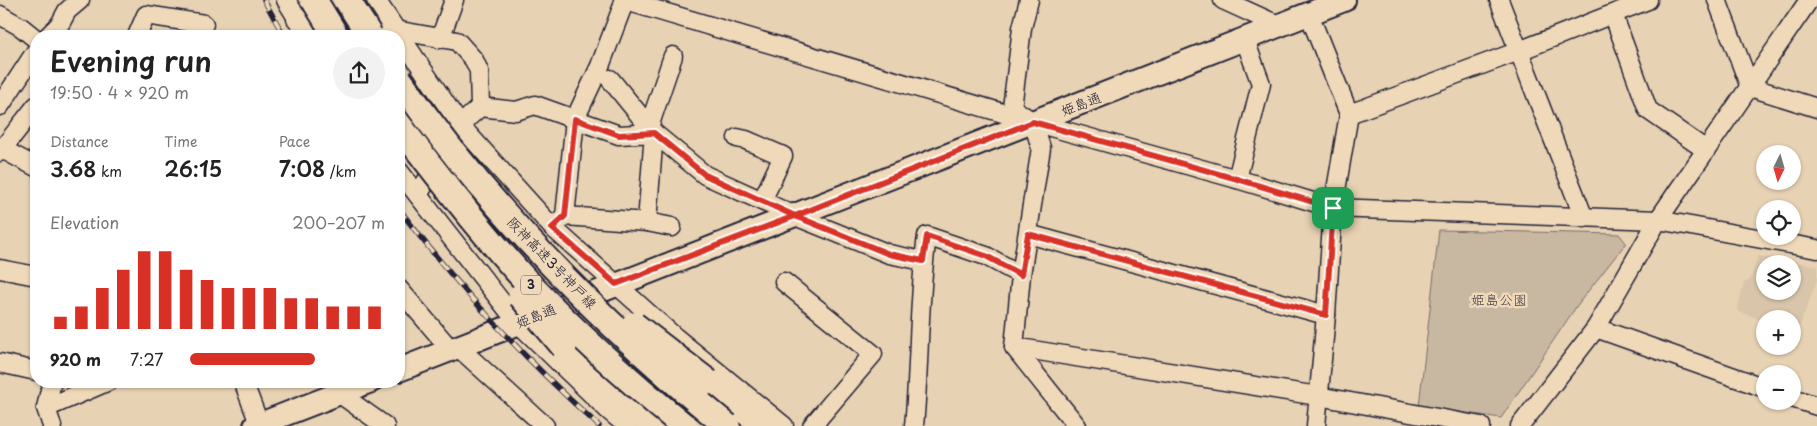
<!DOCTYPE html>
<meta charset="utf-8">
<style>
:root{--surface:#fff;--page:#f2f2f2;--text:#222;--muted:#767676;--accent:#d93025}
body{margin:0;font-family:"Playpen Sans","Klee One",sans-serif;background:var(--page);color:var(--text);height:100vh;display:flex;flex-direction:column;font-size:19px;white-space:nowrap}
*{box-sizing:border-box;margin:0}
p{font-size:16px;color:var(--muted)}
.icon{flex:none;width:28px;height:28px;fill:none;stroke:currentColor;stroke-width:2;stroke-linecap:round;stroke-linejoin:round}
.map{position:relative;flex:1;overflow:hidden}
.sheet{position:absolute;left:30px;top:30px;width:375px;height:358px;display:flex;flex-direction:column;background:var(--surface);border-radius:20px;box-shadow:0 1px 4px #0004}
.sheet>*{flex:none}
.needle{width:32px;rotate:185deg}
.fabs{position:absolute;left:1756px;top:145px;display:grid;gap:10px}
.fabs a{display:grid;place-items:center;width:45px;height:45px;border-radius:50%;background:var(--surface);box-shadow:0 1px 4px #0004;font-size:25px}
.pin{position:absolute;display:grid;place-items:center;width:42px;height:42px;color:#fff;margin:-21px;border-radius:10px;box-shadow:0 2px 8px #0006}
.round{display:grid;place-items:center;flex:none;width:52px;height:52px;border-radius:26px;background:var(--page)}
.headline{display:flex;align-items:center;justify-content:space-between;height:85px;padding:0 20px}
h1{font-size:28px;font-weight:600;line-height:38px}
.figures{display:grid;grid-template-columns:repeat(3,1fr);gap:8px;height:85px;padding:5px 20px}
.figures div{display:grid;align-content:center}
.figures b{font-size:21px;font-weight:600}
.figures small{font-size:14px;font-weight:400}
.figures p{font-size:14px}
.chart{height:140px;padding:10px 20px}
.chart p{display:flex;justify-content:space-between}
.chart svg{width:100%;height:90px;margin-top:5px;stroke:var(--accent);stroke-width:6}
ul{padding:0 20px;list-style:none;font-size:16px}
li{display:grid;grid-template-columns:80px 60px 1fr;align-items:center;height:38px}
li i{height:12px;border-radius:6px;background:var(--accent)}
.map>svg:first-child{display:block}
.built{fill:#d8c5aa;fill-rule:evenodd}
.green{fill:#c9b8a1;stroke:#766d6e}
.lines{fill:none;stroke-linecap:round;stroke-linejoin:round}
.minor-casing{stroke:#22223b;stroke-width:21}
.major-casing{stroke:#22223b;stroke-width:26}
.highway-casing{stroke:#22223b;stroke-width:29}
.minor{stroke:#efd9b8;stroke-width:18}
.major{stroke:#efd9b8;stroke-width:22}
.highway{stroke:#efd9b8;stroke-width:25}
.rail-casing{stroke:#22223b;stroke-width:5.5}
.rail{stroke:#efd9b8;stroke-width:4;stroke-dasharray:11;stroke-linecap:butt}
.highway-bridge-casing{stroke:#22223b;stroke-width:29;stroke-linecap:butt}
.highway-bridge{stroke:#efd9b8;stroke-width:25}
.route-casing{stroke:#fff;stroke-width:10}
.route{stroke:#d93025;stroke-width:6}
.labels{text-anchor:middle;stroke-width:5;stroke-linejoin:round;paint-order:stroke}
.shield{fill:#efd9b8;stroke:#605960;stroke-width:1}
.shield-label{font-size:12px;font-weight:bold;fill:#22223b}
.street-label{font-size:14px;fill:#22223b;stroke:#efd9b8}
.park-label{font-size:14px;fill:#43404f;stroke:#efd9b8}
</style>
<div class="map">
<svg width="1817" height="426" viewBox="0 0 1817 426">
<rect width="100%" height="100%" fill="#e7d2b3"/>
<filter id="ink" filterUnits="userSpaceOnUse"><feTurbulence type="fractalNoise" baseFrequency=".02" numOctaves="2"/><feDisplacementMap in="SourceGraphic" scale="10" xChannelSelector="R" yChannelSelector="G"/><feConvolveMatrix kernelMatrix="1 2 1 2 8 2 1 2 1" color-interpolation-filters="sRGB"/></filter>
<g filter="url(#ink)">
<path class="built" d="M 1758,256 L 1817,266 L 1817,280 L 1797,333 L 1793,331 L 1792,319 L 1765,319 L 1765,321 L 1737,311 L 1744,283 L 1750,280 ZM 1765,264 L 1792,264 L 1792,291 L 1765,291 Z"/>
<path class="green" d="M 1439,230 L 1619,234 L 1626,243 L 1578,304 L 1501,418 L 1419,406 Z"/>
<g class="lines">
<g class="minor-casing">
<g id="minor">
<path d="M 286,0 L 308,36"/>
<path d="M 376,0 L 460,125 L 552,227 L 675,337 L 784,426"/>
<path d="M 623,0 L 1033,122 L 1237,179 L 1333,208 L 1658,220 L 1817,249"/>
<path d="M 1029,0 L 1022,28 L 1012,108 L 1033,122 L 1041,148 L 1021,275 L 1014,347 L 1077,426"/>
<path d="M 1223,0 L 1280,26"/>
<path d="M 1499,0 L 1584,218"/>
<path d="M 1717,0 L 1750,87 L 1817,108"/>
<path d="M 1309,14 L 1349,114"/>
<path d="M 1613,14 L 1648,110 L 1706,150"/>
<path d="M 0,15 L 21,27 L 36,39"/>
<path d="M 296,19 L 395,30 L 457,41 L 474,60 L 479,71 L 480,107"/>
<path d="M 48,36 L 60,24 L 67,11 L 80,0"/>
<path d="M 137,36 L 146,15 L 204,24 L 197,36"/>
<path d="M 440,39 L 454,0"/>
<path d="M 610,79 L 654,133 L 705,175 L 795,216 L 889,254 L 923,261"/>
<path d="M 0,106 L 36,51"/>
<path d="M 649,127 L 673,56"/>
<path d="M 737,138 L 746,140 L 783,156 L 762,201"/>
<path d="M 2,149 L 36,167"/>
<path d="M 0,152 L 36,106"/>
<path d="M 399,171 L 518,323 L 608,410 L 627,426"/>
<path d="M 1237,179 L 1261,84 L 1245,40"/>
<path d="M 418,195 L 460,125 L 480,107 L 516,111 L 535,105 L 619,135 L 654,133 L 647,222"/>
<path d="M 565,216 L 575,119 L 600,66 L 625,0"/>
<path d="M 556,224 L 565,216 L 647,222 L 672,227"/>
<path d="M 1028,234 L 1326,315"/>
<path d="M 0,269 L 36,276"/>
<path d="M 784,282 L 873,354 L 812,426"/>
<path d="M 399,289 L 451,350"/>
<path d="M 1596,328 L 1765,388"/>
<path d="M 458,347 L 545,426"/>
<path d="M 1014,347 L 1318,396 L 1481,426"/>
<path d="M 0,363 L 36,371"/>
<path d="M 243,381 L 260,426"/>
<path d="M 340,394 L 385,426"/>
<path d="M 1792,398 L 1817,406"/>
<path d="M 46,408 L 52,381"/>
<path d="M 52,426 L 46,408 L 109,381"/>
<path d="M 914,426 C 920,363 918,299 927,236 L 986,256 L 1021,275"/>
<path d="M 1316,426 L 1326,315 L 1333,208 L 1349,114 L 1519,51 L 1648,0"/>
<path d="M 1520,426 L 1596,328 L 1658,220 L 1809,0"/>
</g>
</g>
<g class="major-casing">
<g id="major">
<path d="M 399,370 C 714,246 1029,124 1344,0"/>
<path d="M 255,426 L 371,381"/>
</g>
</g>
<g class="highway-casing">
<g id="highway">
<path d="M 564,347 L 652,426"/>
<path d="M 708,382 L 764,426"/>
</g>
</g>
<use href="#minor" class="minor"/>
<use href="#major" class="major"/>
<use href="#highway" class="highway"/>
<g class="rail-casing">
<g id="rail">
<path d="M 264,0 L 284,36"/>
<path d="M 399,209 C 458,288 526,360 599,426"/>
</g>
</g>
<use href="#rail" class="rail"/>
<g class="highway-bridge-casing">
<g id="highway-bridge">
<path d="M 314,0 L 336,36"/>
<path d="M 347,0 L 370,36"/>
<path d="M 399,79 C 490,211 604,325 727,426"/>
<path d="M 399,125 C 440,179 482,233 528,283 C 577,334 630,382 684,426"/>
<path d="M 521,296 L 564,347"/>
<path d="M 634,325 L 708,382"/>
</g>
</g>
<use href="#highway-bridge" class="highway-bridge"/>
</g>
</g>
<g class="lines" filter="url(#ink)">
<g class="route-casing">
<path id="route" d="M 1333,208 L 1237,179 L 1033,122 L 795,216 L 705,175 L 654,133 L 619,135 L 575,119 L 565,216 L 552,228 L 616,284 L 795,216 L 889,254 L 923,261 L 927,236 L 986,256 L 1021,275 L 1028,234 L 1326,315 L 1333,208"/>
</g>
<use href="#route" class="route"/>
</g>
<g class="labels">
<rect class="shield" x="521" y="275.5" width="20" height="19" rx="4"/>
<g class="shield-label">
<text x="531" y="289">3</text>
</g>
<g class="street-label">
<text transform="translate(1081 104) rotate(-21)" y="5">姫島通</text>
<text transform="translate(552 263) rotate(46)" y="5">阪神高速3号神戸線</text>
<text transform="translate(536 316) rotate(-22)" y="5">姫島通</text>
</g>
<g class="park-label">
<text x="1499" y="305">姫島公園</text>
</g>
</g>
</svg>
<div class="fabs">
<a><svg class="needle" viewBox="-14 -14 28 28"><path d="M0-13l5 13h-10z" fill="#e53935"/><path d="M0 13l5-13h-10z" fill="#767676"/></svg></a>
<a><svg class="icon" aria-label="locate" viewBox="0 0 24 24"><circle cx="12" cy="12" r="6"/><path d="M12 2v4M12 18v4M2 12h4M18 12h4"/></svg></a>
<a><svg class="icon" aria-label="layers" viewBox="0 0 24 24"><path d="M12 4l9 5-9 5-9-5zM3 14l9 5 9-5"/></svg></a>
<a>+</a>
<a>−</a>
</div>
<div class="pin" style="left:1333px;top:208px;background:#1e9e55"><svg class="icon" aria-label="arrive" viewBox="0 0 24 24"><path d="M6 21V4h12l-3 4 3 4H6"/></svg></div>
<section class="sheet">
<div class="headline"><div><h1>Evening run</h1><p>19:50 · 4 × 920 m</p></div><a class="round"><svg class="icon" aria-label="share" viewBox="0 0 24 24"><path d="M12 15V3M7 8l5-5 5 5M5 13v7h14v-7"/></svg></a></div>
<div class="figures">
<div><p>Distance</p><b>3.68<small> km</small></b></div>
<div><p>Time</p><b>26:15</b></div>
<div><p>Pace</p><b>7:08<small> /km</small></b></div>
</div>
<div class="chart"><p><span>Elevation</span>200–207 m</p>
<svg viewBox="0 0 160 44" preserveAspectRatio="none"><path d="M5 44V38M15 44V33M25 44V24M35 44V15M45 44V6M55 44V6M65 44V15M75 44V20M85 44V24M95 44V24M105 44V24M115 44V29M125 44V29M135 44V33M145 44V33M155 44V33"/></svg>
</div>
<ul>
<li><b>920 m</b>7:27<i style="width:64%"></i></li>
</ul>
</section>
</div>
